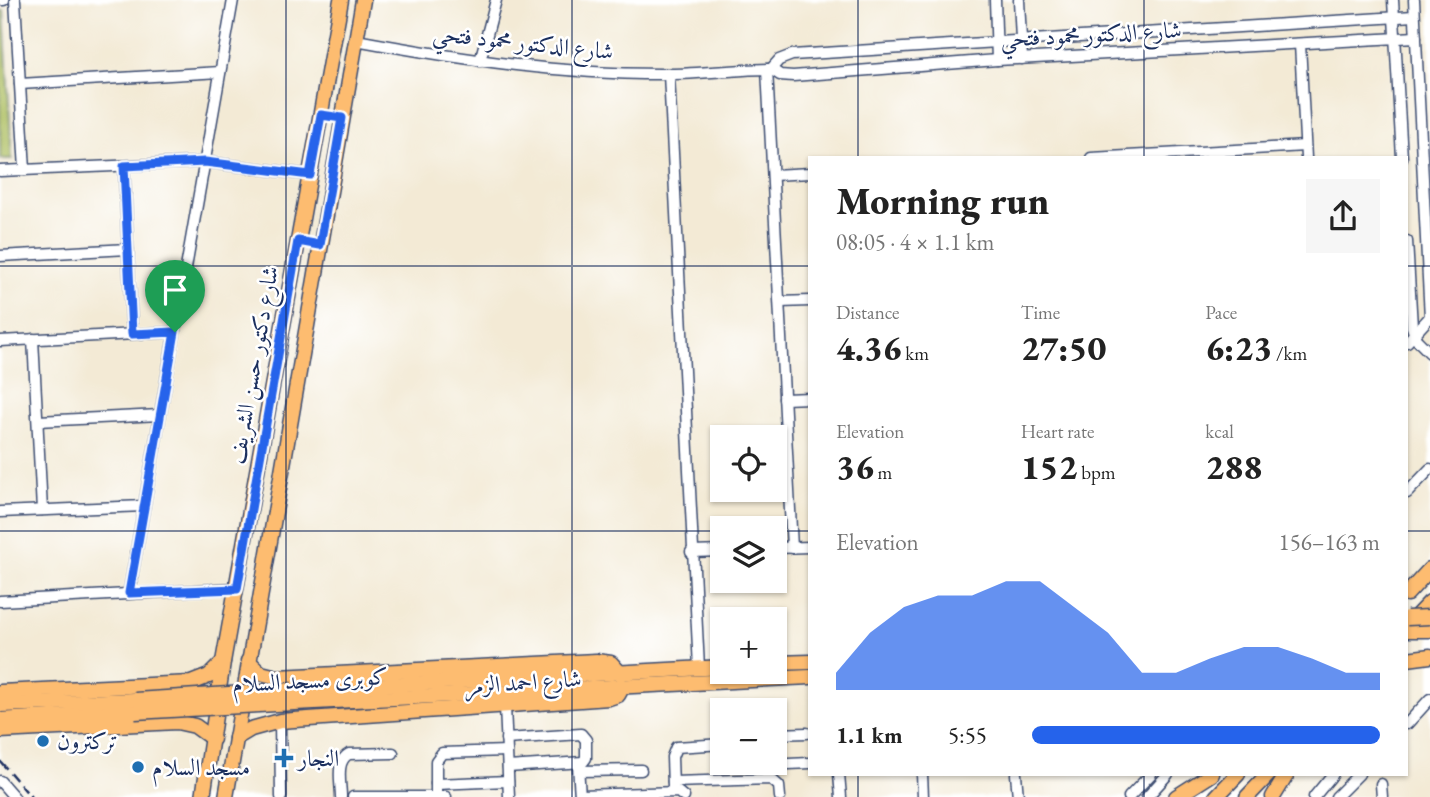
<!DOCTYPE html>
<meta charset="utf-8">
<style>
:root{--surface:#fff;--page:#f6f6f6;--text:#222;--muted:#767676;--accent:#2563eb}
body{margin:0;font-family:"EB Garamond",Amiri,serif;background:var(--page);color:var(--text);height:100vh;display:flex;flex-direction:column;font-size:26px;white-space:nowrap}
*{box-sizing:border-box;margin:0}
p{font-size:23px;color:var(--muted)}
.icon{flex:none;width:38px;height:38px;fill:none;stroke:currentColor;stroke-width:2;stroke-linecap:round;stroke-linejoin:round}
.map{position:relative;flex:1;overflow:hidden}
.sheet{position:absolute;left:808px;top:156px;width:600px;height:620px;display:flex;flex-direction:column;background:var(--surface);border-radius:0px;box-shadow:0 2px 5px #0004}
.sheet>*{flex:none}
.buttons{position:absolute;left:710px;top:425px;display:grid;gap:14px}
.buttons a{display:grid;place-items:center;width:77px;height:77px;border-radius:0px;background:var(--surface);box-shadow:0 2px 5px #0004;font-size:35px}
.pin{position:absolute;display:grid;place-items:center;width:60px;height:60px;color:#fff;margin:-72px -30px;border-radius:50% 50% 50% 0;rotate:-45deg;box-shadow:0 0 7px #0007}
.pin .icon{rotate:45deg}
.round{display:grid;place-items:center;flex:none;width:74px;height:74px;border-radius:0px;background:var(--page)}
.head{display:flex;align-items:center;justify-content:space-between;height:119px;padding:0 28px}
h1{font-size:38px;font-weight:800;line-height:52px}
.figures{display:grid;grid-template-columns:repeat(3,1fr);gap:10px;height:119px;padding:7px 28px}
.figures div{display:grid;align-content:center}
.figures b{font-size:35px;font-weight:800}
.figures small{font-size:19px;font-weight:400}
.figures p{font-size:19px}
.chart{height:196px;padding:14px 28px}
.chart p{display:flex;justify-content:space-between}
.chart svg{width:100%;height:126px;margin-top:7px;fill:var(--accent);opacity:.7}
ul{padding:0 28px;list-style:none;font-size:23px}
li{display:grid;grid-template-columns:112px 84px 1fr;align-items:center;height:52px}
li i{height:18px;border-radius:9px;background:var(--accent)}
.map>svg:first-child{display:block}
.green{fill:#aebf62;stroke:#647760;stroke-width:2}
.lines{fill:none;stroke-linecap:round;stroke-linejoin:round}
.minor-casing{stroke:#3b4b70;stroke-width:13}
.major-casing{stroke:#3b4b70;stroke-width:17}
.minor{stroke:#fff;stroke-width:10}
.major{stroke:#fdbc70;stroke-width:14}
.rail{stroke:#1b2f5e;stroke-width:2.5;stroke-dasharray:10 5;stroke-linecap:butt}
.major-bridge-casing{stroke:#3b4b70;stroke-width:17;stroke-linecap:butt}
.major-bridge{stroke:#fdbc70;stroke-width:14}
.route-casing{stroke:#fff;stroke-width:14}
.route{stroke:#2563eb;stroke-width:9}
.grid{fill:none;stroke:#1b2f5e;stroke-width:2;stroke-opacity:0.55}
.poi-dot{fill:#1f6fb2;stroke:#fff;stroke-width:2.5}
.labels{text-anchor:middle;stroke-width:5;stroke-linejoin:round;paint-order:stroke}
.street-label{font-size:23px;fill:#1b2f5e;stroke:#fff}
.poi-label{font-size:23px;fill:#1b2f5e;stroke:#fff;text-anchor:start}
</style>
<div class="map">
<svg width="1430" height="797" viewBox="0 0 1430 797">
<rect width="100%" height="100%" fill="#fff"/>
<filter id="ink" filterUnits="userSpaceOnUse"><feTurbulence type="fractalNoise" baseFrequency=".0143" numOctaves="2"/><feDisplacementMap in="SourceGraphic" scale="14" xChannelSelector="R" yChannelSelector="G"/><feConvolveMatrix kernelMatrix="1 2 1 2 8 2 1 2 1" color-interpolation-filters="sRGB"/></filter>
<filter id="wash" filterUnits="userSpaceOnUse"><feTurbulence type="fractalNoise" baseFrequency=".00686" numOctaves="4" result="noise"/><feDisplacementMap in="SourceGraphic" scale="28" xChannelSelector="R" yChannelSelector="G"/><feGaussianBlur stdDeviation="1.57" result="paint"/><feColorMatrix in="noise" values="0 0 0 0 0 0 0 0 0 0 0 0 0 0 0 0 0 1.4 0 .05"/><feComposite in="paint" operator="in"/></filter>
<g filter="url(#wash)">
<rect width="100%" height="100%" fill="#f3ead5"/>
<path class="green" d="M 0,11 L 4,11 L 12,159 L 0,159 Z"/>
</g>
<g filter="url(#ink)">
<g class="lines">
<g class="minor-casing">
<g id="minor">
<path d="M 0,0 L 4,0"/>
<path d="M 15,0 L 25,170"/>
<path d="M 995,0 L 997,60"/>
<path d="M 1019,0 L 1022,59"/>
<path d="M 1393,0 L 1402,158"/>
<path d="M 1414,0 L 1430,318"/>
<path d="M 356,40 C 459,59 564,75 669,74 C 703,74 737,69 771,69 L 780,75 L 793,76 L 997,60 L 1416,37"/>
<path d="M 1300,44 L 1306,158"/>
<path d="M 480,61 L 496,0"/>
<path d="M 767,69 L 792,548"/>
<path d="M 771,69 L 779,60 L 792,55 L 1414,16"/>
<path d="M 669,74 L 699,668"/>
<path d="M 20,84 L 220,72"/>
<path d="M 1091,158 L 1305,146"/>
<path d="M 124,166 L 132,334"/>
<path d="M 0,171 L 205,162 L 310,175"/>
<path d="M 773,175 L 810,173"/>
<path d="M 1407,241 L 1412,327 L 1416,339 L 1430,353"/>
<path d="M 0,256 L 128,249"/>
<path d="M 780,302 L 810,301"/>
<path d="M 33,339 L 42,510"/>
<path d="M 0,341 L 175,332"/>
<path d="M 1407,342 L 1430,317"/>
<path d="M 784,399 L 810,398"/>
<path d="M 38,421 L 160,415"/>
<path d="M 1407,493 L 1430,469"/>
<path d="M 0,512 L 144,506"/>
<path d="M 775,548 L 810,547"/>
<path d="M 691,552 L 723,551"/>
<path d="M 129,593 L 233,0"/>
<path d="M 0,601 L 237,588"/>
<path d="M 505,706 L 509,797"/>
<path d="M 280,721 L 281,797"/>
<path d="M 1407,724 L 1430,699"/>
<path d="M 775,734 L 807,733"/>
<path d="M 506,739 L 581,734 L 586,740 L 586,758 L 583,762 L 508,767"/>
<path d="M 578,765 L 580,797"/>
<path d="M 767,765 L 810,763"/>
<path d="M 579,771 L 641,770"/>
<path d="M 839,774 L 841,797"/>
<path d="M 922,774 L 923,797"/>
<path d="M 1016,774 L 1018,797"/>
<path d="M 0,781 L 14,797"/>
<path d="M 673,782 L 771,779 L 779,786 L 780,797"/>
<path d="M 436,784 L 508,781"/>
<path d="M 1381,784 L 1382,797"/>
<path d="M 673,787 L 672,757 L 676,747 L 723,744"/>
<path d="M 436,795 L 436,761 L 442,753 L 507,751"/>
<path d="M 580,795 L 678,792 L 684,797"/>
<path d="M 341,797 C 341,783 335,761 349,754 L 393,753"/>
<path d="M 353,797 L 446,797"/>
<path d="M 1129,797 L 1151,774"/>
<path d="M 1147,797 L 1168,774"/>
<path d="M 1314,797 L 1333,774"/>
<path d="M 1336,797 L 1359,774"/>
</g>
</g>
<g class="major-casing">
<g id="major">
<path d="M 1407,594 L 1430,569"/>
<path d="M 1407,626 L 1430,602"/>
<path d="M 1407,630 L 1430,630"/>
<path d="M 1407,659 L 1430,656"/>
<path d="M 248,661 L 261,673 L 277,677 L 596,661 L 611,663 L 621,674"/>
<path d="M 775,663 L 810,662"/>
<path d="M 292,690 L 723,667"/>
<path d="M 0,692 L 191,683 L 209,676 L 223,662"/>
<path d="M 294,703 L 810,677"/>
<path d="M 0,705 L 135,700"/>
<path d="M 0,720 L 135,712"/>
<path d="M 0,731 L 177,722 L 195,726 L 213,739"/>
<path d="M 236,738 L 251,729 L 280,721 L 609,698 L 618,695 L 623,686"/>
<path d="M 203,797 L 223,662 L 341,0"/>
<path d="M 226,797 L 363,0"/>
<path d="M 1176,797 L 1212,774"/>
<path d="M 1216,797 L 1238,774"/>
<path d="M 1247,797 L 1269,774"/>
<path d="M 1273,797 L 1287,774"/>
</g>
</g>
<use href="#minor" class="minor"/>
<use href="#major" class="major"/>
<path class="rail" d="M 0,761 L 31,797"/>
<g class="major-bridge-casing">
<g id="major-bridge">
<path d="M 1407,618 L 1430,617"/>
<path d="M 135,700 L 292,690"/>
<path d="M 135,712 L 294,703"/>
</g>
</g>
<use href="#major-bridge" class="major-bridge"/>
</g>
</g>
<g class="lines" filter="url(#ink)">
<g class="route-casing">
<path id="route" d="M 321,115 L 342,118 L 320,245 L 298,241 L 237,589 L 129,593 L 175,332 L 132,334 L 124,166 L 205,162 L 310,175 Z"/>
</g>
<use href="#route" class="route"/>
</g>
<path class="grid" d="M 286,0 L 286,797M 572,0 L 572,797M 858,0 L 858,158M 1144,0 L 1144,158M 0,266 L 810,266M 1407,266 L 1430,266M 0,531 L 723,531M 775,531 L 810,531M 1407,531 L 1430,531M 858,774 L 858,797M 1144,774 L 1144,797"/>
<g class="poi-dot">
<circle cx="43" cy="741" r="7"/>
<path d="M280.5 747.5h7v7h7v7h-7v7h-7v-7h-7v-7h7z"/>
<circle cx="138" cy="767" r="7"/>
</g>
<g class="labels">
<g class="street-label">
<text transform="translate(1091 34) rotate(-3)" y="8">شارع الدكتور محمود فتحي</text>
<text transform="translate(523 42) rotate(6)" y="8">شارع الدكتور محمود فتحي</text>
<text transform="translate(253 365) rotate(-80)" y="8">شارع دكتور حسن الشريف</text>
<text transform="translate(310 680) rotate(-3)" y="8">كوبرى مسجد السلام</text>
<text transform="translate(523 682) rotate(-4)" y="8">شارع احمد الزمر</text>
</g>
<g class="poi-label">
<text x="57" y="749">تركترون</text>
<text x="298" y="766">النجار</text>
<text x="152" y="775">مسجد السلام</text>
</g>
</g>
</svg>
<div class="buttons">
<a><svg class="icon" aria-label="locate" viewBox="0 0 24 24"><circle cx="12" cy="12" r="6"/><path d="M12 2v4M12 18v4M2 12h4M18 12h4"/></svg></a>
<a><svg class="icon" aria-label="layers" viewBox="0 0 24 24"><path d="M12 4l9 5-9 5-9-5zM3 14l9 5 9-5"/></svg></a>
<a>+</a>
<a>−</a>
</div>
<div class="pin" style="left:175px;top:332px;background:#1e9e55"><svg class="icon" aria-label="arrive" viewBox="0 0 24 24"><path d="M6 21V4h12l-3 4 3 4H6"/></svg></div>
<section class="sheet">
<div class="head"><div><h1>Morning run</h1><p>08:05 · 4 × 1.1 km</p></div><a class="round"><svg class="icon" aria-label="share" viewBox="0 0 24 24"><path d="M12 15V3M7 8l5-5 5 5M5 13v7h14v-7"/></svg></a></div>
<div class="figures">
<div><p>Distance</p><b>4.36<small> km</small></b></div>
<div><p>Time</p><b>27:50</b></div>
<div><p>Pace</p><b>6:23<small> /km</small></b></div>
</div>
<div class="figures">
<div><p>Elevation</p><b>36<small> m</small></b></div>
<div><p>Heart rate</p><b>152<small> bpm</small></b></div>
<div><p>kcal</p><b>288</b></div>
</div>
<div class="chart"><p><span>Elevation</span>156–163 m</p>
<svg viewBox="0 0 160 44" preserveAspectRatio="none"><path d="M0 44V38L10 24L20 15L30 11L40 11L50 6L60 6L70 15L80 24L90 38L100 38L110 33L120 29L130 29L140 33L150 38L160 38V44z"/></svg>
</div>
<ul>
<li><b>1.1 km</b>5:55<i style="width:100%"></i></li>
</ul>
</section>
</div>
